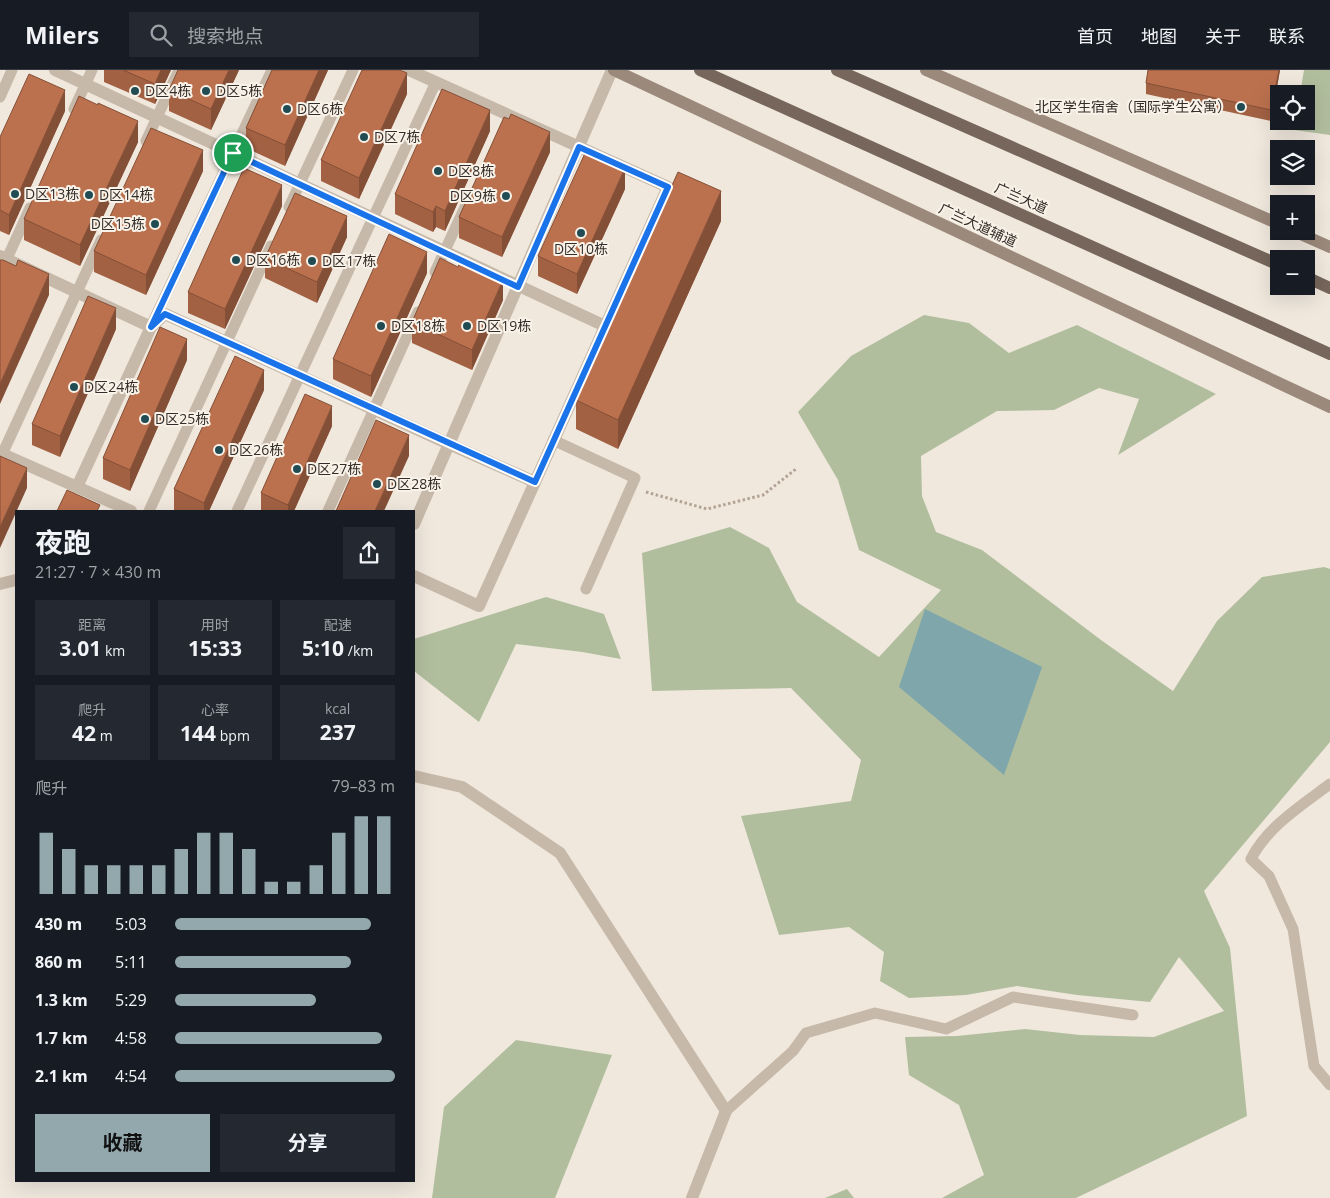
<!DOCTYPE html>
<html lang="zh">
<meta charset="utf-8">
<style>
:root{--surface:#171b24;--page:#242831;--text:#f1f3f6;--muted:#9ea1a6;--line:#363941;--accent:#93a8ad}
body{margin:0;font-family:"Open Sans","Noto Sans SC",sans-serif;background:var(--page);color:var(--text);height:100vh;display:flex;flex-direction:column;font-size:19px;white-space:nowrap}
*{box-sizing:border-box;margin:0}
p{font-size:16px;color:var(--muted)}
.icon{flex:none;width:28px;height:28px;fill:none;stroke:currentColor;stroke-width:2;stroke-linecap:round;stroke-linejoin:round}
.map{position:relative;flex:1;overflow:hidden}
.sheet{position:absolute;left:15px;top:440px;width:400px;height:672px;display:flex;flex-direction:column;background:var(--surface);border-radius:0px;box-shadow:0 5px 20px #0002}
.sheet>*{flex:none}
.fabs{position:absolute;left:1270px;top:15px;display:grid;gap:10px}
.fabs a{display:grid;place-items:center;width:45px;height:45px;border-radius:0px;background:var(--surface);box-shadow:0 5px 20px #0002;font-size:25px}
.pin{position:absolute;display:grid;place-items:center;width:42px;height:42px;color:#fff;margin:-21px;border:2px solid #fff;border-radius:50%;box-shadow:0 1px 5px #0007}
.round{display:grid;place-items:center;flex:none;width:52px;height:52px;border-radius:0px;background:var(--page)}
.overview{display:flex;align-items:center;justify-content:space-between;height:85px;padding:0 20px}
h1{font-size:28px;font-weight:700;line-height:38px}
.stats{display:grid;grid-template-columns:repeat(3,1fr);gap:8px;height:85px;padding:5px 20px}
.stats div{display:grid;align-content:center;border-radius:0px;background:var(--page);text-align:center}
.stats b{font-size:21px;font-weight:700}
.stats small{font-size:14px;font-weight:400}
.stats p{font-size:14px}
.chart{height:140px;padding:10px 20px}
.chart p{display:flex;justify-content:space-between}
.chart svg{width:100%;height:90px;margin-top:5px;stroke:var(--accent);stroke-width:6}
.button{display:flex;gap:10px;margin-top:auto;padding:10px 20px}
.button a{flex:1;height:58px;border-radius:0px;background:var(--accent);color:#111;font-size:20px;font-weight:700;line-height:58px;text-align:center}
.button a+a{background:var(--page);color:var(--text)}
ul{padding:0 20px;list-style:none;font-size:16px}
li{display:grid;grid-template-columns:80px 60px 1fr;align-items:center;height:38px}
li i{height:12px;border-radius:6px;background:var(--accent)}
header{display:flex;align-items:center;gap:30px;box-sizing:border-box;height:70px;padding:0 25px;background:var(--surface);border-bottom:1px solid var(--line)}
header strong{font-size:24px}
nav{display:flex;gap:28px;margin-inline-start:auto;font-size:18px}
.search{width:350px;height:45px;background:var(--page);display:flex;align-items:center;gap:12px;box-sizing:border-box;padding:0 18px;border-radius:0px;color:var(--muted);font-size:19px}
.map>svg:first-child{display:block}
.green{fill:#b1be9e}
.water{fill:#7ea6ab}
.lines{fill:none;stroke-linecap:round;stroke-linejoin:round}
.path{stroke:#b3a394;stroke-width:3;stroke-dasharray:2.5 2.5;stroke-linecap:butt}
.lane{stroke:#c7b9a9;stroke-width:11}
.street{stroke:#c7b9a9;stroke-width:12}
.secondary{stroke:#9b897b;stroke-width:12}
.primary{stroke:#76665b;stroke-width:12}
.wall{fill:#a26143}
.shaded-wall{fill:#844f37}
.building{fill:#bc714e;stroke:#844f37}
.route-casing{stroke:#fff;stroke-width:10}
.route{stroke:#1a73e8;stroke-width:6}
.poi-dot{fill:#214c53;stroke:#f8f2e8;stroke-width:2}
.labels{text-anchor:middle;stroke-width:4;stroke-linejoin:round;paint-order:stroke}
.poi-label{font-size:14px;fill:#352d29;stroke:#f8f2e8;text-anchor:start}
.street-label{font-size:14px;fill:#352d29;stroke:#f8f2e8}
</style>
<header>
<strong>Milers</strong>
<div class="search"><svg class="icon" aria-label="search" viewBox="0 0 24 24"><circle cx="10" cy="10" r="6"/><path d="M15 15l6 6"/></svg>搜索地点</div>
<nav><a>首页</a><a>地图</a><a>关于</a><a>联系</a></nav>
</header>
<div class="map">
<svg width="1330" height="1128" viewBox="0 0 1330 1128">
<rect width="100%" height="100%" fill="#f0e8dd"/>
<g class="green">
<path d="M 1304,0 L 1330,0 L 1330,65 L 1294,60 L 1296,51 L 1306,51 L 1306,24 L 1300,24 Z"/>
<path d="M 924,245 L 969,253 L 1009,283 L 1077,255 L 1216,324 L 1118,385 L 1139,329 L 1099,318 L 1054,340 L 997,341 L 921,386 L 922,426 L 936,462 L 982,480 L 1101,570 L 1173,621 L 1217,551 L 1262,507 L 1324,497 L 1330,499 L 1330,672 L 1204,821 L 1230,878 L 1247,1046 L 1076,1128 L 942,1128 L 984,1105 L 959,1035 L 909,1005 L 905,967 L 957,966 L 1025,959 L 1080,965 L 1154,967 L 1224,941 L 1179,887 L 1150,932 L 1077,925 L 1017,916 L 966,925 L 909,928 L 880,911 L 884,882 L 849,857 L 779,865 L 741,746 L 851,731 L 861,690 L 791,618 L 652,621 L 642,483 L 730,457 L 769,478 L 797,532 L 879,587 L 941,520 L 859,480 L 838,410 L 798,342 L 851,286 Z"/>
<path d="M 546,527 L 604,544 L 621,589 L 582,582 L 516,574 L 479,652 L 414,601 L 414,569 Z"/>
<path d="M 516,970 L 612,985 L 555,1128 L 432,1128 L 444,1037 Z"/>
<path d="M 847,1119 L 854,1128 L 825,1128 Z"/>
</g>
<path class="water" d="M 925,539 L 1042,597 L 1004,705 L 899,617 Z"/>
<g class="lines">
<path class="path" d="M 646,422 L 707,439 L 763,425 L 796,399"/>
<g class="lane">
<path d="M 0,27 L 12,0"/>
<path d="M 74,39 L 92,0"/>
<path d="M 146,71 L 179,0"/>
<path d="M 289,137 L 353,0"/>
<path d="M 435,202 L 465,137"/>
<path d="M 0,204 L 30,138"/>
<path d="M 151,256 L 272,0"/>
<path d="M 553,370 L 635,408 L 586,519"/>
<path d="M 0,389 L 101,170"/>
<path d="M 149,441 L 271,176"/>
<path d="M 237,441 L 436,12"/>
<path d="M 328,441 L 418,242"/>
<path d="M 1330,714 C 1302,735 1267,757 1251,789 L 1269,806 L 1293,859 L 1314,996 L 1330,1015"/>
<path d="M 726,1041 L 793,981 L 806,963 L 875,943 L 946,959 L 1013,927 L 1133,945"/>
</g>
<g class="street">
<path d="M 55,0 L 605,256"/>
<path d="M 409,0 L 668,117 L 535,412 L 449,374 L 414,454"/>
<path d="M 0,186 L 151,257 L 165,244 L 449,374 L 612,0"/>
<path d="M 0,383 L 77,417"/>
<path d="M 131,441 L 77,417 L 151,257"/>
<path d="M 414,506 L 479,536 L 535,412"/>
<path d="M 0,514 L 16,510"/>
<path d="M 414,706 L 462,717 L 560,783 L 726,1041 L 692,1128"/>
</g>
<g class="secondary">
<path d="M 614,0 L 1330,337"/>
<path d="M 926,0 L 1279,154"/>
<path d="M 1294,161 L 1330,177"/>
</g>
<g class="primary">
<path d="M 700,0 L 1330,284"/>
<path d="M 837,0 L 1279,195"/>
<path d="M 1306,207 L 1330,218"/>
</g>
</g>
<g class="wall">
<path d="M 104,0 L 171,0 L 155,34 L 104,12 Z"/>
<path d="M 239,0 L 211,60 L 169,41 L 169,20 Z"/>
<path d="M 272,0 L 328,0 L 285,96 L 246,78 L 246,58 Z"/>
<path d="M 1148,0 L 1280,0 L 1271,51 L 1146,24 L 1146,13 Z"/>
<path d="M 407,24 L 359,129 L 321,111 L 321,90 Z"/>
<path d="M 98,35 L 138,72 L 80,196 L 24,170 L 24,149 Z"/>
<path d="M 65,41 L 9,165 L 0,161 L 0,67 Z"/>
<path d="M 509,49 L 550,82 L 502,187 L 459,168 L 459,147 Z"/>
<path d="M 490,61 L 445,161 L 436,157 L 433,162 L 395,144 L 395,124 Z"/>
<path d="M 203,101 L 146,225 L 94,202 L 94,181 Z"/>
<path d="M 625,119 L 577,224 L 538,206 L 538,186 Z"/>
<path d="M 282,136 L 225,259 L 188,243 L 188,222 Z"/>
<path d="M 721,151 L 618,379 L 576,359 L 576,330 Z"/>
<path d="M 347,167 L 317,233 L 265,208 L 265,188 Z"/>
<path d="M 427,203 L 371,327 L 333,309 L 333,289 Z"/>
<path d="M 503,230 L 472,300 L 412,273 L 412,252 Z"/>
<path d="M 116,259 L 60,387 L 32,375 L 32,354 Z"/>
<path d="M 187,290 L 130,421 L 103,409 L 103,388 Z"/>
<path d="M 264,320 L 209,441 L 177,441 L 174,440 L 174,419 Z"/>
<path d="M 332,356 L 294,441 L 261,441 L 261,423 Z"/>
</g>
<g class="shaded-wall">
<path d="M 161,0 L 171,0 L 155,34 L 155,14 Z"/>
<path d="M 229,0 L 239,0 L 211,60 L 211,39 Z"/>
<path d="M 319,0 L 328,0 L 285,96 L 285,75 Z"/>
<path d="M 1279,0 L 1280,0 L 1271,51 L 1271,40 Z"/>
<path d="M 407,3 L 407,24 L 359,129 L 359,108 Z"/>
<path d="M 65,20 L 65,41 L 9,165 L 9,145 Z"/>
<path d="M 490,40 L 490,61 L 445,161 L 445,141 Z"/>
<path d="M 138,51 L 138,72 L 80,196 L 80,175 Z"/>
<path d="M 550,62 L 550,82 L 502,187 L 502,167 Z"/>
<path d="M 203,80 L 203,101 L 146,225 L 146,205 Z"/>
<path d="M 625,98 L 625,119 L 577,224 L 577,204 Z"/>
<path d="M 282,115 L 282,136 L 225,259 L 225,239 Z"/>
<path d="M 721,121 L 721,151 L 618,379 L 618,350 Z"/>
<path d="M 436,136 L 436,157 L 433,162 L 433,142 Z"/>
<path d="M 347,146 L 347,167 L 317,233 L 317,212 Z"/>
<path d="M 427,182 L 427,203 L 371,327 L 371,306 Z"/>
<path d="M 49,204 L 49,225 L 0,334 L 0,314 Z"/>
<path d="M 503,210 L 503,230 L 472,300 L 472,280 Z"/>
<path d="M 116,238 L 116,259 L 60,387 L 60,366 Z"/>
<path d="M 187,269 L 187,290 L 130,421 L 130,400 Z"/>
<path d="M 264,300 L 264,320 L 209,441 L 204,441 L 204,433 Z"/>
<path d="M 332,336 L 332,356 L 294,441 L 288,441 L 288,435 Z"/>
<path d="M 409,365 L 409,386 L 384,441 L 375,441 Z"/>
<path d="M 27,398 L 27,418 L 0,478 L 0,457 Z"/>
</g>
<g class="building">
<path d="M 123,0 L 161,0 L 155,14 Z"/>
<path d="M 178,0 L 229,0 L 211,39 L 169,20 Z"/>
<path d="M 272,0 L 319,0 L 285,75 L 246,58 Z"/>
<path d="M 362,0 L 400,0 L 407,3 L 359,108 L 321,90 Z"/>
<path d="M 1148,0 L 1279,0 L 1271,40 L 1146,13 Z"/>
<path d="M 29,4 L 65,20 L 9,145 L 0,140 L 0,67 Z"/>
<path d="M 442,19 L 490,40 L 445,141 L 436,136 L 433,142 L 395,124 Z"/>
<path d="M 79,26 L 98,35 L 98,33 L 138,51 L 80,175 L 24,149 Z"/>
<path d="M 511,44 L 550,62 L 502,167 L 459,147 L 504,47 L 509,49 Z"/>
<path d="M 151,58 L 203,80 L 146,205 L 94,181 Z"/>
<path d="M 586,81 L 625,98 L 577,204 L 538,186 Z"/>
<path d="M 244,98 L 282,115 L 225,239 L 188,222 Z"/>
<path d="M 678,102 L 721,121 L 618,350 L 576,330 Z"/>
<path d="M 295,123 L 347,146 L 317,212 L 265,188 Z"/>
<path d="M 389,164 L 427,182 L 371,306 L 333,289 Z"/>
<path d="M 440,188 L 458,197 L 461,190 L 503,210 L 472,280 L 412,252 Z"/>
<path d="M 0,190 L 3,190 L 16,196 L 18,190 L 49,204 L 0,314 Z"/>
<path d="M 88,226 L 116,238 L 60,366 L 32,354 Z"/>
<path d="M 160,257 L 187,269 L 130,400 L 103,388 Z"/>
<path d="M 235,286 L 264,300 L 204,433 L 174,419 Z"/>
<path d="M 305,324 L 332,336 L 288,435 L 261,423 Z"/>
<path d="M 376,350 L 409,365 L 375,441 L 336,441 Z"/>
<path d="M 0,386 L 27,398 L 0,457 Z"/>
<path d="M 67,420 L 100,435 L 97,441 L 57,441 Z"/>
</g>
<g class="lines">
<g class="route-casing">
<path id="route" d="M 579,77 L 668,117 L 535,412 L 165,244 L 151,257 L 233,83 L 518,217 Z"/>
</g>
<use href="#route" class="route"/>
</g>
<g class="poi-dot">
<circle cx="135" cy="21" r="5"/>
<circle cx="206" cy="21" r="5"/>
<circle cx="1241" cy="37" r="5"/>
<circle cx="287" cy="39" r="5"/>
<circle cx="364" cy="67" r="5"/>
<circle cx="438" cy="101" r="5"/>
<circle cx="15" cy="124" r="5"/>
<circle cx="89" cy="125" r="5"/>
<circle cx="506" cy="126" r="5"/>
<circle cx="155" cy="154" r="5"/>
<circle cx="581" cy="163" r="5"/>
<circle cx="236" cy="190" r="5"/>
<circle cx="312" cy="191" r="5"/>
<circle cx="381" cy="256" r="5"/>
<circle cx="467" cy="256" r="5"/>
<circle cx="74" cy="317" r="5"/>
<circle cx="145" cy="349" r="5"/>
<circle cx="219" cy="380" r="5"/>
<circle cx="297" cy="399" r="5"/>
<circle cx="377" cy="414" r="5"/>
</g>
<g class="labels">
<g class="poi-label">
<text x="145" y="26">D区4栋</text>
<text x="216" y="26">D区5栋</text>
<text x="1231" y="42" text-anchor="end">北区学生宿舍（国际学生公寓）</text>
<text x="297" y="44">D区6栋</text>
<text x="374" y="72">D区7栋</text>
<text x="448" y="106">D区8栋</text>
<text x="25" y="129">D区13栋</text>
<text x="99" y="130">D区14栋</text>
<text x="496" y="131" text-anchor="end">D区9栋</text>
<text x="145" y="159" text-anchor="end">D区15栋</text>
<text x="581" y="184" text-anchor="middle">D区10栋</text>
<text x="246" y="195">D区16栋</text>
<text x="322" y="196">D区17栋</text>
<text x="391" y="261">D区18栋</text>
<text x="477" y="261">D区19栋</text>
<text x="84" y="322">D区24栋</text>
<text x="155" y="354">D区25栋</text>
<text x="229" y="385">D区26栋</text>
<text x="307" y="404">D区27栋</text>
<text x="387" y="419">D区28栋</text>
</g>
<g class="street-label">
<text transform="translate(1021 128) rotate(24)" y="5">广兰大道</text>
<text transform="translate(978 155) rotate(25)" y="5">广兰大道辅道</text>
</g>
</g>
</svg>
<div class="fabs">
<a><svg class="icon" aria-label="locate" viewBox="0 0 24 24"><circle cx="12" cy="12" r="6"/><path d="M12 2v4M12 18v4M2 12h4M18 12h4"/></svg></a>
<a><svg class="icon" aria-label="layers" viewBox="0 0 24 24"><path d="M12 4l9 5-9 5-9-5zM3 14l9 5 9-5"/></svg></a>
<a>+</a>
<a>−</a>
</div>
<div class="pin" style="left:233px;top:83px;background:#1e9e55"><svg class="icon" aria-label="arrive" viewBox="0 0 24 24"><path d="M6 21V4h12l-3 4 3 4H6"/></svg></div>
<section class="sheet">
<div class="overview"><div><h1>夜跑</h1><p>21:27 · 7 × 430 m</p></div><a class="round"><svg class="icon" aria-label="share" viewBox="0 0 24 24"><path d="M12 15V3M7 8l5-5 5 5M5 13v7h14v-7"/></svg></a></div>
<div class="stats">
<div><p>距离</p><b>3.01<small> km</small></b></div>
<div><p>用时</p><b>15:33</b></div>
<div><p>配速</p><b>5:10<small> /km</small></b></div>
</div>
<div class="stats">
<div><p>爬升</p><b>42<small> m</small></b></div>
<div><p>心率</p><b>144<small> bpm</small></b></div>
<div><p>kcal</p><b>237</b></div>
</div>
<div class="chart"><p><span>爬升</span>79–83 m</p>
<svg viewBox="0 0 160 44" preserveAspectRatio="none"><path d="M5 44V14M15 44V22M25 44V30M35 44V30M45 44V30M55 44V30M65 44V22M75 44V14M85 44V14M95 44V22M105 44V38M115 44V38M125 44V30M135 44V14M145 44V6M155 44V6"/></svg>
</div>
<ul>
<li><b>430 m</b>5:03<i style="width:89%"></i></li>
<li><b>860 m</b>5:11<i style="width:80%"></i></li>
<li><b>1.3 km</b>5:29<i style="width:64%"></i></li>
<li><b>1.7 km</b>4:58<i style="width:94%"></i></li>
<li><b>2.1 km</b>4:54<i style="width:100%"></i></li>
</ul>
<div class="button"><a>收藏</a><a>分享</a></div>
</section>
</div>
